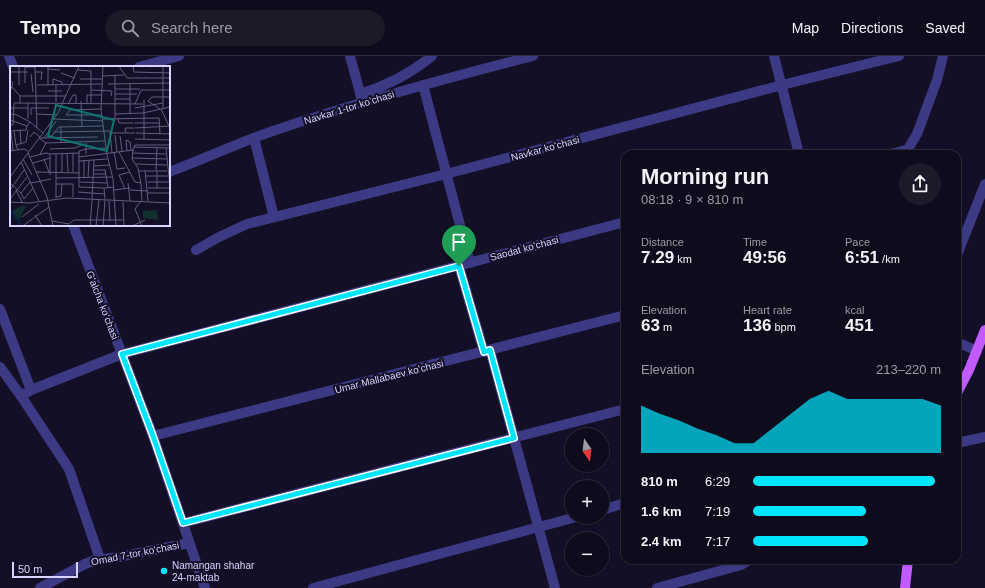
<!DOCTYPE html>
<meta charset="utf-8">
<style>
:root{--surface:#0e0b1c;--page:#1c1929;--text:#f1f3f6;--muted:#9b9ba3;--line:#2e2b3b;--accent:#00e5ff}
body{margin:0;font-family:Helvetica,sans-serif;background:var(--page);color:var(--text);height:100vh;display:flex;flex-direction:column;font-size:15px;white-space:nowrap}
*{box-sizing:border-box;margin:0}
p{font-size:13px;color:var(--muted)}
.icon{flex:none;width:22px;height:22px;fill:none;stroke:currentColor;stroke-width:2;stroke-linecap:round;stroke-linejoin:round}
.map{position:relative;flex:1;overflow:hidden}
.panel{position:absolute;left:621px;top:94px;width:340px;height:414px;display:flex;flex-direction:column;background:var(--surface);border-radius:12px;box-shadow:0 1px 3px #0004,0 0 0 1px var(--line)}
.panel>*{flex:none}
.needle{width:26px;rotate:166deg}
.tools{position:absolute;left:565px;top:372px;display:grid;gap:8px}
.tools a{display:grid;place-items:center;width:44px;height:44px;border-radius:50%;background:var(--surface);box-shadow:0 1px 3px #0004,0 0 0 1px var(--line);font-size:20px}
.scale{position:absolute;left:12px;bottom:10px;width:66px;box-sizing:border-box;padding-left:4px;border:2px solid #d9d4ff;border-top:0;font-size:11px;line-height:14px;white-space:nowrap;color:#d9d4ff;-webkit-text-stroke:3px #130f26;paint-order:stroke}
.pin{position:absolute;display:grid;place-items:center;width:34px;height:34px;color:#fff;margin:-41px -17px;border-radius:50% 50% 50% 0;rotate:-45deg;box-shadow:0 0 4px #0007}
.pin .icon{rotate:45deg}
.round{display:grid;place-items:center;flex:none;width:42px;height:42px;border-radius:21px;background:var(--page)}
.overview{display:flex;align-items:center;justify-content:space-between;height:68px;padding:0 20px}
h1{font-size:22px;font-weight:700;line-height:30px}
.metrics{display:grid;grid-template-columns:repeat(3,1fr);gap:6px;height:68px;padding:4px 20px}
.metrics div{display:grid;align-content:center}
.metrics b{font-size:17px;font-weight:700}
.metrics small{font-size:11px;font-weight:400}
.metrics p{font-size:11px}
.chart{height:112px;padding:8px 20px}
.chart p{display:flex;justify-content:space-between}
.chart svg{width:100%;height:72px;margin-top:4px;fill:var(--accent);opacity:.7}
ul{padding:0 20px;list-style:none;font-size:13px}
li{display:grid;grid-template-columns:64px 48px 1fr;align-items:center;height:30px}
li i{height:10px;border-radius:5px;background:var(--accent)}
header{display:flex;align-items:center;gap:24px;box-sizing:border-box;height:56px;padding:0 20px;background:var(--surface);border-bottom:1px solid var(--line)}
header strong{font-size:19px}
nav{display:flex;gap:22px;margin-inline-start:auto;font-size:14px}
.search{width:280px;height:36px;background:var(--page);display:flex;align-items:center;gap:10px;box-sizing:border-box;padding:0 14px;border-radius:22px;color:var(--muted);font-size:15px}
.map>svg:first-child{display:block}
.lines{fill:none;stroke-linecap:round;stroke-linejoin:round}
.minor{stroke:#3d3a85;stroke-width:10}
.major{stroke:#c25bff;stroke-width:10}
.route-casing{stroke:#fff;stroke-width:8}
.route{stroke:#00e5ff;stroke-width:5}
.poi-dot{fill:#00e5ff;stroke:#130f26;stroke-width:1.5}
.labels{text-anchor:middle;stroke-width:4;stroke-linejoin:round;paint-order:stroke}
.street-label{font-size:10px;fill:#d9d4ff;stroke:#130f26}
.poi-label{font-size:10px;fill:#d9d4ff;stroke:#130f26;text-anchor:start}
.inset-river{fill:none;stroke:#0c2248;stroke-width:2}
.inset-road{fill:none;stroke:#625e7d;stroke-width:1}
.view{fill:#0f766e;fill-opacity:0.15;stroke:#0f766e;stroke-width:2}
.inset-edge{fill:none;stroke:#d9d4ff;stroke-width:2}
</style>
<header>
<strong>Tempo</strong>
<div class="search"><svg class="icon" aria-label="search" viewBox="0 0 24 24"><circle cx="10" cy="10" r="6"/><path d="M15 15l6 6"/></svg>Search here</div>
<nav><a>Map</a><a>Directions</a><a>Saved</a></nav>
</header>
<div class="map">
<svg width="985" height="532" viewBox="0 0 985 532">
<rect width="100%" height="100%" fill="#130f26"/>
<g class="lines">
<g class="minor">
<path d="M 9,0 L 13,11"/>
<path d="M 350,0 L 362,44"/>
<path d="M 774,0 L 799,98"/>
<path d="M 139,11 L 179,0"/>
<path d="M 423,29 L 470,207"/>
<path d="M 360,38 C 386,30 411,17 432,0"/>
<path d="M 254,82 L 274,161"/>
<path d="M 890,98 L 906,94"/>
<path d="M 905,98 L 917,78 L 937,24 L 943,0"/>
<path d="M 169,116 C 205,103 239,86 276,74 C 361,45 447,22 533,0"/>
<path d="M 73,169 L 153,380 L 205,532"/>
<path d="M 196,194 L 219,181 L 247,168 L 446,118 L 782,29 L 899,0"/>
<path d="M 957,199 L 985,128"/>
<path d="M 459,210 L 484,296"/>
<path d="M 0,253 L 31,334"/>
<path d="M 957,286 L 977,295"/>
<path d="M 490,294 L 555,532"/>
<path d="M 0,311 L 21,340 L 31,334 L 122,298 L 625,166"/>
<path d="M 21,340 L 69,413 L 100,503"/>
<path d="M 153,380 L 625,259"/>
<path d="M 957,387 L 985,381"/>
<path d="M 602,454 L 625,447"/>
<path d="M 183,467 L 625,353"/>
<path d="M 40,532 L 85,508 L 95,504 L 119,501 L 189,487"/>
<path d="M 313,532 L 576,461"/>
<path d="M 657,532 L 741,509 L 749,504"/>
</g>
<g class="major">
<path d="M 957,337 L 969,314 L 985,274"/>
<path d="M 905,532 L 908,504"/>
</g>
</g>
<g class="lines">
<g class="route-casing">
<path id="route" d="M 459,210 L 484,296 L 490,294 L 514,382 L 183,467 L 153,380 L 122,298 Z"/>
</g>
<use href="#route" class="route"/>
</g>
<circle class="poi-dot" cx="164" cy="515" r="4"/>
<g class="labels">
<g class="street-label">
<text transform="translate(349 51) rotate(-17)" y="4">Navkar 1-tor koʻchasi</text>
<text transform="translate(545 92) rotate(-15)" y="4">Navkar koʻchasi</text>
<text transform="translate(524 192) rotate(-15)" y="4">Saodat koʻchasi</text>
<text transform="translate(103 249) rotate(69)" y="4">Gʻalcha koʻchasi</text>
<text transform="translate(389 320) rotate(-14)" y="4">Umar Mallabaev koʻchasi</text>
<text transform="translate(135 497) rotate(-11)" y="4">Omad 7-tor koʻchasi</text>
</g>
<g class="poi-label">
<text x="172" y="513">Namangan shahar<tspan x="172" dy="12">24-maktab</tspan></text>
</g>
</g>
<g transform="translate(10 10)">
<rect width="160" height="160" fill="#130f26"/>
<path d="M 11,140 L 16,140 L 9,154 L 2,145 ZM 147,144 L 148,154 L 133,152 L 133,145 Z" fill="#12302f"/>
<path class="inset-river" d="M 0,144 L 12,160"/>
<path class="inset-road" d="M 9,0 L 9,19M 25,0 L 27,62M 38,0 L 38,19M 93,0 L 91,43 L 97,89 L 103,113 L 106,160M 109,0 L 117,12 L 160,12M 123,0 L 124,6 L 160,7M 153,0 L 153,42M 38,3 L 50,4M 68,4 L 81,5 L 81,38M 0,6 L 18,6M 26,6 L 32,6 L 31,14M 51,7 L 65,12M 21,8 L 23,26M 105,9 L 105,53M 92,10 L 114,9M 70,13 L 92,13M 0,14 L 3,17 L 0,26M 15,17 L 15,1 L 25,1M 98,18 L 160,17M 120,18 L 120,48M 27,19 L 92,18M 43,19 L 43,13 L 52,16 L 52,18M 2,21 L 10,30M 105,23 L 130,23M 81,24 L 102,25 L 101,30M 38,25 L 52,25M 105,28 L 127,28M 105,33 L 120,33M 134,34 L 134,73M 71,35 L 72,60M 46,36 L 46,19M 10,37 L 10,30 L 56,30M 58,38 L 63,29 L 66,29 L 66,38M 77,38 L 77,29 L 91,29M 125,38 L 131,24 L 159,24M 0,42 L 18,42M 125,42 L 153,37M 91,43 L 60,44 L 56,49 L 92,49M 150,43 L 138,35 L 142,31 L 160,31M 151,43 L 159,60M 0,48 L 7,49 L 20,56 L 17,60 L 0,54M 27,48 L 47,49M 105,48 L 133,47 L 160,41M 21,49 L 21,42 L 39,42M 18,53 L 18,37M 43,53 L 93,55M 93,53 L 149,52 L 150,68M 108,53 L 109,57 L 123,57M 20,56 L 33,67M 124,57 L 149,57M 0,59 L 3,59 L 4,37 L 133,38M 125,62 L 160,60M 10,64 L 11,78M 0,65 L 16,64 L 17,60M 4,65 L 6,79M 1,66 L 3,84M 44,66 L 100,65 L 102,67 L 125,67M 100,66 L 102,87M 116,67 L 115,62 L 124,62M 126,67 L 160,68M 105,69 L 107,86M 110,70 L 112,85M 20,71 L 24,66 L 30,71M 29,72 L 36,77 L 95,75M 30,72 L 88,71M 34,72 L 46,55M 40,72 L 49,61 L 93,60M 125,73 L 160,74M 51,77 L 51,61M 124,81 L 125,79 L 160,79M 156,82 L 160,121M 40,83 L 65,82 L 74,78M 8,84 L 6,79 L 16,76 L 18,64M 123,84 L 122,93 L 128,102 L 131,118 L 132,135M 123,84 L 124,81 L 160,82M 0,85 L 14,83 L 18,85M 117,85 L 116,74 L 120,76 L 121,84M 104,86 L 107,103 L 115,102M 109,86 L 125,116 L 131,117M 18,87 L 37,131 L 43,160M 63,87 L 63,106M 122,87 L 156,88M 30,88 L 36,77M 52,88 L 52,106M 57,88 L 58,106M 76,88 L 76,83 L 96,82M 20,91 L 36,87 L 40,88M 69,91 L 123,84M 122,92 L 157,93M 13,93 L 22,109M 34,93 L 39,106M 69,95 L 97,93M 11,96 L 29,135M 23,97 L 40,92M 126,98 L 157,99M 84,100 L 99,99M 84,104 L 95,104 L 98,121M 135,104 L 138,135M 146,104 L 147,81M 128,105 L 157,105M 147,105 L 147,122M 26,106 L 69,107M 83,108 L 96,108M 40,109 L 40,88 L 69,87M 136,110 L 158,110M 0,111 L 48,47 L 69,0M 69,111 L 69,85 L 76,83 L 76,77M 74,111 L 74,95M 46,112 L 102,111M 69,112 L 69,121 L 94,122M 78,112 L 79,94M 20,116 L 11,127 L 14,133 L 23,122M 70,116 L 97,117M 138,116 L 159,116M 0,117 L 11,127M 21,117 L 41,113M 118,117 L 120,135M 46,118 L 63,118 L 63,131M 138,122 L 160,122M 115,123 L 109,109 L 120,106M 0,124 L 14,104M 6,124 L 12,136M 104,124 L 120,122M 120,124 L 138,125M 68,126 L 95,128M 138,127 L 160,127M 46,131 L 51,130 L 52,118M 46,132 L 46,88M 0,133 L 17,111M 82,133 L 84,94M 95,133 L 94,122 L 104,121M 99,135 L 100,155M 0,136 L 19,137 L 57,132 L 160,137M 113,136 L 114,160M 130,136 L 125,143 L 132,160M 25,149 L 32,160M 12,151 L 29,138M 42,155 L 59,158M 59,158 L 64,154 L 113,154M 14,159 L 39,141M 80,160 L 82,134M 86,160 L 89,134M 93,160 L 95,134M 122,160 L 135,154"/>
<path class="view" d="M 46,39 L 104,54 L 97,85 L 38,70 Z"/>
<rect width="160" height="160" class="inset-edge"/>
</g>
</svg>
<div class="tools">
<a><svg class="needle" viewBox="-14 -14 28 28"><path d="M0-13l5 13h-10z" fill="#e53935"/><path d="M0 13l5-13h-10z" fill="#9b9ba3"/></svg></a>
<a>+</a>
<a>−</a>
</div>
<div class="scale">50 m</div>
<div class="pin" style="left:459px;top:210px;background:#1e9e55"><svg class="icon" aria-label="arrive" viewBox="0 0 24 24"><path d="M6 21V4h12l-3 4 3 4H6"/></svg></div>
<section class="panel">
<div class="overview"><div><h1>Morning run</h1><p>08:18 · 9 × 810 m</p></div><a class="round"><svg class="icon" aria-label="share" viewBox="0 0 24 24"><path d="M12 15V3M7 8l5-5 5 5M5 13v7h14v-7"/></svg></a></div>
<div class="metrics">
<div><p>Distance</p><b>7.29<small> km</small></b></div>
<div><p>Time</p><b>49:56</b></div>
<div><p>Pace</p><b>6:51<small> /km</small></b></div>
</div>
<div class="metrics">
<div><p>Elevation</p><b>63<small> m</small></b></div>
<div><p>Heart rate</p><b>136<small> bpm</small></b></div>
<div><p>kcal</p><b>451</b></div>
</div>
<div class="chart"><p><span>Elevation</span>213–220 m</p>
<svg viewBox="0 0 160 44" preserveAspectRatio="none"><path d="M0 44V15L10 20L20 24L30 29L40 33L50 38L60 38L70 29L80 20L90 11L100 6L110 11L120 11L130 11L140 11L150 11L160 15V44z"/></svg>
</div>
<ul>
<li><b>810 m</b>6:29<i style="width:97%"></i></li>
<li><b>1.6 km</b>7:19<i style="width:60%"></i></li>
<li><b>2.4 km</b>7:17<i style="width:61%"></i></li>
</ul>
</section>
</div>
